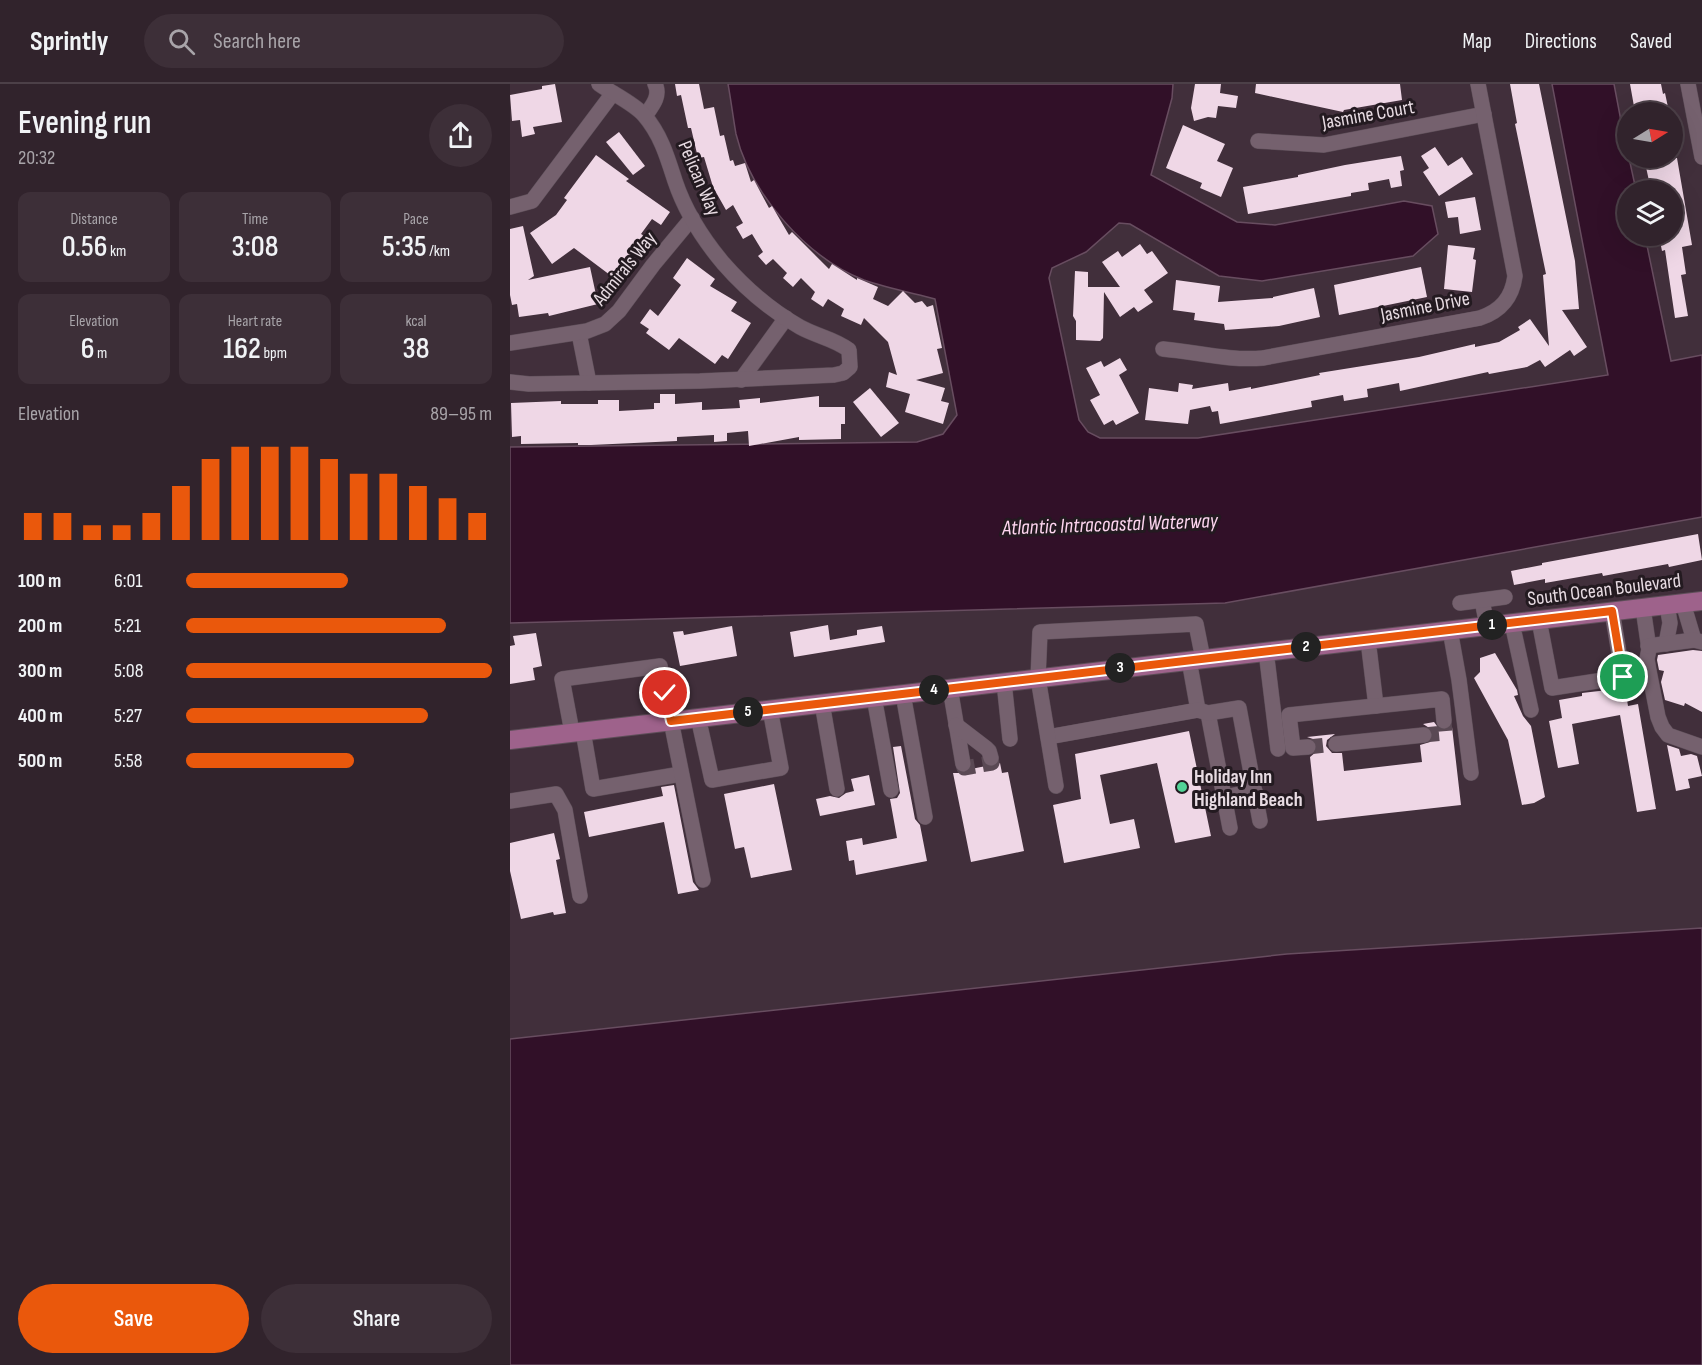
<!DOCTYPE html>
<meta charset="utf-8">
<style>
:root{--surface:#31232c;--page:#3d2f38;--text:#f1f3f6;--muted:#a8a4a9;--line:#4c4048;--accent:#ea580c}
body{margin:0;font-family:"Sofia Sans Condensed",sans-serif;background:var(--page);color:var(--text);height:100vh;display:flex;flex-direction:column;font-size:22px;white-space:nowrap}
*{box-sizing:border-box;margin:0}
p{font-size:20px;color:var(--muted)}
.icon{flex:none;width:33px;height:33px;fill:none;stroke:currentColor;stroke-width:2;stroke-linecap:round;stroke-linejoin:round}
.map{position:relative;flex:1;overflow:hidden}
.details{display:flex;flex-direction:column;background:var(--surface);width:510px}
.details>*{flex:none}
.needle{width:39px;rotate:79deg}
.controls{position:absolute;left:1107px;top:18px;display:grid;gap:12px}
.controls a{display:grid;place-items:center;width:66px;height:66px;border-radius:50%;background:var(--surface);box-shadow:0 6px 24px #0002,0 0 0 2px var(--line);font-size:30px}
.pin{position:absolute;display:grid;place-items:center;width:51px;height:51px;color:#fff;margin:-26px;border:3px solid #fff;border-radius:50%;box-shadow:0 2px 6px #0007}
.km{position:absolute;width:30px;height:30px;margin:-15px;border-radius:50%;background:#222;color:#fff;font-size:16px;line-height:30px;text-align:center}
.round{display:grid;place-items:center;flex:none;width:63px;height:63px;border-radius:32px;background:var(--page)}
.head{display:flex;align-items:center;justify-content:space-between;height:102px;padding:0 18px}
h1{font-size:33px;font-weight:600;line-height:45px}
.metrics{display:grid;grid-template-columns:repeat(3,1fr);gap:9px;height:102px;padding:6px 18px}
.metrics div{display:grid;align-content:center;border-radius:12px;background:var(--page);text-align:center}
.metrics b{font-size:30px;font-weight:600}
.metrics small{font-size:16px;font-weight:400}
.metrics p{font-size:16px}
.chart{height:168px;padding:12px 18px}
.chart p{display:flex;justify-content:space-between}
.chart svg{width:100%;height:108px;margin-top:6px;stroke:var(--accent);stroke-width:6}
.button{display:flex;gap:12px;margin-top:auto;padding:12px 18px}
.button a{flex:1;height:69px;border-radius:36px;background:var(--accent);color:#fff;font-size:24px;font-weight:600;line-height:69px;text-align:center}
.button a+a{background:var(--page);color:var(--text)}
ul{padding:0 18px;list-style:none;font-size:20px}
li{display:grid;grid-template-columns:96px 72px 1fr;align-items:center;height:45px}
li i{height:15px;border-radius:8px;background:var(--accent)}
header{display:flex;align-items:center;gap:36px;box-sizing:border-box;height:84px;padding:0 30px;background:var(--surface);border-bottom:2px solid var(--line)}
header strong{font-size:28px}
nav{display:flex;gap:33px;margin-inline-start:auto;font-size:21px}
.search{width:420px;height:54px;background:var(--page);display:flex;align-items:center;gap:15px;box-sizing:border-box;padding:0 21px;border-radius:33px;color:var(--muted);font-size:22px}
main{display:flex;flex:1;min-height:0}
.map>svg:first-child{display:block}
.water{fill:#311028;stroke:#684d60;stroke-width:1.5}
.building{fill:#efd7e6}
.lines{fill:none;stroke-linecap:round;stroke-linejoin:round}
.minor-tunnel{stroke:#5a4954;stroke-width:15;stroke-dasharray:15 8;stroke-linecap:butt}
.minor-casing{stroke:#5d4e58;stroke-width:16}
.major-casing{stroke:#5d4e58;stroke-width:20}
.minor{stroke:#75616e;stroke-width:15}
.major{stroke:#9e628b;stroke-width:18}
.route-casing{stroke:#fff;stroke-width:12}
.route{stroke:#ea580c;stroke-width:8}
.poi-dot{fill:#52d397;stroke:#231a20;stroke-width:2}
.labels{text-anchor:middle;stroke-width:6;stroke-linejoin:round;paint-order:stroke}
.street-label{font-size:20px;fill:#e7dbe2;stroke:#231a20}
.poi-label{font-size:20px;font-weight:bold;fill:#e7dbe2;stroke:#231a20;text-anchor:start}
.water-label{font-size:21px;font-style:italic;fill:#fed6f0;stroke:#231a20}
</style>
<header>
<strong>Sprintly</strong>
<div class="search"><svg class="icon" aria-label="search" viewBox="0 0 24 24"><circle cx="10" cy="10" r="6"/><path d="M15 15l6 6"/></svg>Search here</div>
<nav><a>Map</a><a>Directions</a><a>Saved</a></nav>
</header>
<main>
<section class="details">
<div class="head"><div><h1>Evening run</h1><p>20:32</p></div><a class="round"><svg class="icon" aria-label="share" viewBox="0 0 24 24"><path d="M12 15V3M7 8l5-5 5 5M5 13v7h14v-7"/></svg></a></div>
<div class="metrics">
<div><p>Distance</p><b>0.56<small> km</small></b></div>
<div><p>Time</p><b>3:08</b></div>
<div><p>Pace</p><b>5:35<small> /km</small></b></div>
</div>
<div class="metrics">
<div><p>Elevation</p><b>6<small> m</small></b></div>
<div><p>Heart rate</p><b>162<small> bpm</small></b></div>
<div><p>kcal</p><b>38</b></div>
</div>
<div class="chart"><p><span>Elevation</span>89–95 m</p>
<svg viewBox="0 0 160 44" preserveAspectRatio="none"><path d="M5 44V33M15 44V33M25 44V38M35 44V38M45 44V33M55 44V22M65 44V11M75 44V6M85 44V6M95 44V6M105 44V11M115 44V17M125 44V17M135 44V22M145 44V27M155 44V33"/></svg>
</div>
<ul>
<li><b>100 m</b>6:01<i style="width:53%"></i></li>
<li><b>200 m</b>5:21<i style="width:85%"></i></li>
<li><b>300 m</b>5:08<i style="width:100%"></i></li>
<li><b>400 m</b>5:27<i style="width:79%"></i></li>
<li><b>500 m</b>5:58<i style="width:55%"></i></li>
</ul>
<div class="button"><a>Save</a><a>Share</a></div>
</section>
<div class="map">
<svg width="1192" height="1281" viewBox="0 0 1192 1281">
<rect width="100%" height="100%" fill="#412f3b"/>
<g class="water">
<path d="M 218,0 L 663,0 L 662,14 L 641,91 L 727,138 L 765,141 L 894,117 L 922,122 L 928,150 L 903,172 L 752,197 L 709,192 L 620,140 L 609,139 L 576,168 L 542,184 L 539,194 L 569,336 L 578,348 L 590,354 L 688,354 L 1098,291 L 1042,0 L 1104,0 L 1118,74 L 1119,74 L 1126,106 L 1118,106 L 1118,152 L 1135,152 L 1161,277 L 1192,271 L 1192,433 L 715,519 L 0,539 L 0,363 L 407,358 L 433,350 L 447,331 L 425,215 C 402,209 377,204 354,196 C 297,174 240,109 226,50 C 223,33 221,16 218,0 Z"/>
<path d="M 1192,844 L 1192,1281 L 0,1281 L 0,955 L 777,870 Z"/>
</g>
<g class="building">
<path d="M 45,0 L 52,38 L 23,43 L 25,50 L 12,53 L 10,36 L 2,37 L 0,11 L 32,5 L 32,2 Z"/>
<path d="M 165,0 L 189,0 L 194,25 L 204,23 L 210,52 L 214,51 L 220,77 L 223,76 L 225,82 L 235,79 L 241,98 L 244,96 L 259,124 L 262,122 L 279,151 L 282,148 L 319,185 L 322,180 L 347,196 L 347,194 L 368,203 L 363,215 L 378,222 L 393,207 L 405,219 L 412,217 L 417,223 L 423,221 L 432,264 L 427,265 L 433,289 L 406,296 L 435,304 L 431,317 L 439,319 L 433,340 L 395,328 L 400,310 L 376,303 L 379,288 L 387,291 L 378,258 L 354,234 L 351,241 L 331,232 L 334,225 L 318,215 L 313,223 L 301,215 L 305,208 L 291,194 L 283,203 L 273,194 L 277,189 L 263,175 L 256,181 L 248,172 L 253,168 L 242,150 L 233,155 L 226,143 L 233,139 L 223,121 L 216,126 L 203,103 L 194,73 L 188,74 L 181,44 L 178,44 L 171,11 L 167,12 Z"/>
<path d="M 685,0 L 711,0 L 710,9 L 728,12 L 726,24 L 708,22 L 706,34 L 698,33 L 684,37 L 681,24 Z"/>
<path d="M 746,0 L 890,0 L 892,16 L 834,26 L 833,28 L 745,9 Z"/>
<path d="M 1000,0 L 1029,0 L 1065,177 L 1069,225 L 1052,226 L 1077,263 L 1064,272 L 1060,266 L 1035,283 L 1030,276 L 1017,283 L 979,290 L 978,288 L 890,307 L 889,299 L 857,305 L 858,313 L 834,317 L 833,311 L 801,317 L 802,323 L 710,340 L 708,327 L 702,328 L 700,322 L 680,326 L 678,340 L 635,336 L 639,304 L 668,308 L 669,299 L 683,301 L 682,305 L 718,299 L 719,307 L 741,303 L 741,305 L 810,291 L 809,289 L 909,273 L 965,260 L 965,263 L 989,258 L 1010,246 L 1008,243 L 1020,235 L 1039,262 L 1033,191 L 1036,190 L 1005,40 L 1007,39 Z"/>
<path d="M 1120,0 L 1151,0 L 1153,10 L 1155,9 L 1159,28 L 1125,28 Z"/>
<path d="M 673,41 L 715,60 L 707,77 L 723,84 L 711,113 L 690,104 L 692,99 L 656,84 Z"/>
<path d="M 109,48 L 135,82 L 123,91 L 96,58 Z"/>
<path d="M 925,63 L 938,82 L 952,73 L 963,90 L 929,112 L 913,88 L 919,84 L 911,72 Z"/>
<path d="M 86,71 L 119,95 L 116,97 L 160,128 L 151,141 L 142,135 L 131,150 L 136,153 L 104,194 L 64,164 L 42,180 L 20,149 L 46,131 L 57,116 L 54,114 Z"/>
<path d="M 891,72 L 894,86 L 890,87 L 892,102 L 881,104 L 879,95 L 858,99 L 859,106 L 841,109 L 841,112 L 738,130 L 733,103 L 788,93 L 788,91 L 835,81 Z"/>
<path d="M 1134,74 L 1167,74 L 1182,161 L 1172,163 L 1176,190 L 1171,191 L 1178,232 L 1165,234 L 1155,166 L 1152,167 L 1149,152 L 1162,152 L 1162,106 L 1141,106 Z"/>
<path d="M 965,113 L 971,146 L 950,150 L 948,133 L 938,134 L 935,118 Z"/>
<path d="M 13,142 L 24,192 L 18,196 L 80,183 L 88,220 L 39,232 L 38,229 L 9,233 L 7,220 L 2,221 L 0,211 L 0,145 Z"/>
<path d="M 630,160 L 637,170 L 642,167 L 658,189 L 634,206 L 643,218 L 628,228 L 624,223 L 610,233 L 594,208 L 593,254 L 590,257 L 566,256 L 566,237 L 563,232 L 565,187 L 578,188 L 578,203 L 610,203 L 592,178 L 608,167 L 612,173 Z"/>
<path d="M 938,161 L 965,164 L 963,175 L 966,176 L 962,208 L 934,205 Z"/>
<path d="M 177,174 L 205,195 L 200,202 L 227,218 L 221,227 L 241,239 L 218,275 L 212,271 L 205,280 L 169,254 L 159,266 L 136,249 L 139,245 L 130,239 L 140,225 L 148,232 L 171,201 L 163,194 Z"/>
<path d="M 911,183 L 917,213 L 829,231 L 824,201 Z"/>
<path d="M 666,196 L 710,202 L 708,218 L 763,214 L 763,213 L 804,204 L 810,233 L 769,242 L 715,246 L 714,240 L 684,236 L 685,229 L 663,226 Z"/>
<path d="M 610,274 L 617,286 L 609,291 L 629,329 L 606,341 L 603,336 L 594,341 L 580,316 L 590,311 L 576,284 L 591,277 L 594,283 Z"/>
<path d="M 360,304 L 389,339 L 371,353 L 343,318 Z"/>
<path d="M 150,310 L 165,310 L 165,320 L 192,318 L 192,326 L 230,324 L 229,316 L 250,314 L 250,319 L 309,312 L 309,323 L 335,323 L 335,340 L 331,340 L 331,355 L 289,356 L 289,353 L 239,362 L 238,347 L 217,349 L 217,357 L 204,358 L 204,351 L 167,353 L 167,357 L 81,361 L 68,361 L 68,359 L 11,360 L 11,352 L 2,353 L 1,319 L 51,317 L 51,320 L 88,320 L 88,316 L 109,316 L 109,327 L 144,325 L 144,319 L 150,319 Z"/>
<path d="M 1188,450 L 1192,476 L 1159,483 L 1158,480 L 1093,492 L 1092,489 L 1035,499 L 1035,495 L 1004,501 L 1001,487 L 1032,481 L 1032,479 Z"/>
<path d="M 318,541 L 320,556 L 347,551 L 347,546 L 372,542 L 375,558 L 284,573 L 280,548 Z"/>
<path d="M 222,542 L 227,572 L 170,582 L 163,548 L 173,547 L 174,551 Z"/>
<path d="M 26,549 L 32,582 L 23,584 L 25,596 L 0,600 L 0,562 L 5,561 L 3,552 Z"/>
<path d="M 1183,566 L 1192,567 L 1192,628 L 1175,619 L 1174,622 L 1155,616 L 1151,598 L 1154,587 L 1149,586 L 1147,576 L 1148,571 Z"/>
<path d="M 985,569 L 1007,606 L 1008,611 L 1004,612 L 1013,632 L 1021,642 L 1035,713 L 1024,719 L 1012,721 L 998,656 L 964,594 L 970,588 L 970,574 Z"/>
<path d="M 1115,604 L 1118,622 L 1128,620 L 1146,725 L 1127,728 L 1110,631 L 1062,640 L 1069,680 L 1048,684 L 1039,637 L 1052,634 L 1049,616 L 1072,612 L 1072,609 Z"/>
<path d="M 924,638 L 930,646 L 935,647 L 942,643 L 951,721 L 807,737 L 800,673 L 806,668 L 808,662 L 803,655 L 797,653 L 825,650 L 817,656 L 816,662 L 822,669 L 832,669 L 834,687 L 912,678 L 910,661 L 920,658 L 924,651 L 921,645 L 913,640 Z"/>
<path d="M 679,647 L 701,752 L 665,759 L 647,679 L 590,691 L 600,740 L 624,735 L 630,764 L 554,779 L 543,721 L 571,715 L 565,670 Z"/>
<path d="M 1157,661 L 1169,665 L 1171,672 L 1181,670 L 1187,672 L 1192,692 L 1178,695 L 1180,704 L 1166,707 Z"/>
<path d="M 391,662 L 405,735 L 410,741 L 417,777 L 346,791 L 344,776 L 339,777 L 336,757 L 352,754 L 353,761 L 387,754 L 380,715 L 387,714 L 390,709 L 383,663 Z"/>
<path d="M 490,679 L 492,689 L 498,688 L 514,767 L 461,778 L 443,689 L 455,689 L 461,685 L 476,682 L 483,683 Z"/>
<path d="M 359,691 L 365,721 L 310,732 L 306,715 L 320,712 L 329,714 L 336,709 L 344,707 L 341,695 Z"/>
<path d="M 264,700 L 282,786 L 241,794 L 234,763 L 225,765 L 214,710 Z"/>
<path d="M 164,701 L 183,798 L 189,806 L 168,810 L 154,738 L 79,753 L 74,728 L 153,712 L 151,703 Z"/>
<path d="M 44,749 L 50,775 L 46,776 L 56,829 L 44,831 L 43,828 L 11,835 L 0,787 L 0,759 Z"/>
</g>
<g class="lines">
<g class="minor-tunnel">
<path d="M 914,651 L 935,649 L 934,637"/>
<path d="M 798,663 L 826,660"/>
<path d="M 453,680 L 454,684 L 482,679 L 481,674"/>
</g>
<g class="minor-casing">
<g id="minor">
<path d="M 1178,0 L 1192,73"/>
<path d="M 135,32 C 142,22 151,12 145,0"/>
<path d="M 748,57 L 814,61 L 974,30"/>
<path d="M 0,123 L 22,117 L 103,9"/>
<path d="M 69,249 L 79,299"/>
<path d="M 0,259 L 77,247 L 95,240 L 109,227 L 143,181 L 182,134"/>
<path d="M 653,265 C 687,268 719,277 753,274 L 970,234 C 991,227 1002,214 1005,192 L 968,0"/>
<path d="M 231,296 L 276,234"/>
<path d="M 0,298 L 19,300 L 190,297 L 324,291 L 333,289 L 340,283 L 339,266 C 325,255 306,252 290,243 C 262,227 234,203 213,179 C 193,155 175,127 165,97 C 157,72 151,51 134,31 C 123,19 103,10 89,0"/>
<path d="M 972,516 L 977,542"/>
<path d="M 950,519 L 995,513"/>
<path d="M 1173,519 L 1184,556"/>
<path d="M 1133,524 L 1139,565 L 1137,575 L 1139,587 L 1148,633 L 1152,643 L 1158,651 L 1192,663"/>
<path d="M 1029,536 L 1042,604 L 1113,593 L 1102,527"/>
<path d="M 1002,539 L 1021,626"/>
<path d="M 940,546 L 949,596 L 961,689"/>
<path d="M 858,556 L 866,622"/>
<path d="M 1156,560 L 1160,539 L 1157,521"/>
<path d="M 1138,562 L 1184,556 L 1192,558"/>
<path d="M 756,567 L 768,665"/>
<path d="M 679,576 L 688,626"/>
<path d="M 494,598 L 500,655"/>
<path d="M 440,604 L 453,680"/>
<path d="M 393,610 L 415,733"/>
<path d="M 364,613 L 381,706"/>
<path d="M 312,619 L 327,705"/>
<path d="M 698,629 L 720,744"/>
<path d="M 188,633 L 202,696 L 271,684 L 260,625"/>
<path d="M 446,641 L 476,664 L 479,667 L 481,674"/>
<path d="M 73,647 L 83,705 L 171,690"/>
<path d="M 62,648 L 52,595 L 150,582 L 193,796"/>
<path d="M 538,653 L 688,626 L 698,629 L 729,624 L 750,737"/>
<path d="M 826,660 L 914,651"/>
<path d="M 798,663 L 783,664 L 779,631 L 932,615 L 934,637"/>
<path d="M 546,702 L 528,594 L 530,548 L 686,540 L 693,575"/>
<path d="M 714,713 L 745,707"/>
<path d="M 0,717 L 46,710 L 55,726 L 70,812"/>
</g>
</g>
<g class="major-casing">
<path id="major" d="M 0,656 L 1192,517"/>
</g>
<use href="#minor" class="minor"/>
<use href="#major" class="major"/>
</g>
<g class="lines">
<g class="route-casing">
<path id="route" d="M 155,609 L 161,637 L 1102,527 L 1113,593"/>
</g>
<use href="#route" class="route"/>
</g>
<circle class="poi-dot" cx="672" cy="703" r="6"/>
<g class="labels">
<g class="street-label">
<text transform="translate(858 30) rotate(-10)" y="7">Jasmine Court</text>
<text transform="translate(190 94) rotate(67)" y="7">Pelican Way</text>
<text transform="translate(114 184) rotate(-51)" y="7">Admirals Way</text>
<text transform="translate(915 222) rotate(-11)" y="7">Jasmine Drive</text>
<text transform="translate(1094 505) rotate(-7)" y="7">South Ocean Boulevard</text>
</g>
<g class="poi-label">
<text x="684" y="699">Holiday Inn<tspan x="684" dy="23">Highland Beach</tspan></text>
</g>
<g class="water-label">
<text transform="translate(600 440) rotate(-2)" y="7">Atlantic Intracoastal Waterway</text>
</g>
</g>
</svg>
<div class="controls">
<a><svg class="needle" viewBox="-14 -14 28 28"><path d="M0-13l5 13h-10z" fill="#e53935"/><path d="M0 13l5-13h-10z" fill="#a8a4a9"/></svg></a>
<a><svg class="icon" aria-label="layers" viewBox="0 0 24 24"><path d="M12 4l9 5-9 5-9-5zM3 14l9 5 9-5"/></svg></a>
</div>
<div class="pin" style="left:1113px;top:593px;background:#1e9e55"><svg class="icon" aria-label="arrive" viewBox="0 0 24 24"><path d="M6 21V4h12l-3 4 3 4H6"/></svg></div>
<div class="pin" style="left:155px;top:609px;background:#d93025"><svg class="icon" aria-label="check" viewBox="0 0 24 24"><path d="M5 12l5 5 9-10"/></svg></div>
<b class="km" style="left:982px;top:541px">1</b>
<b class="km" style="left:796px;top:563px">2</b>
<b class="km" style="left:610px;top:584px">3</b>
<b class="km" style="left:424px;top:606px">4</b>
<b class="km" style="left:238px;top:628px">5</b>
</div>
</main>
